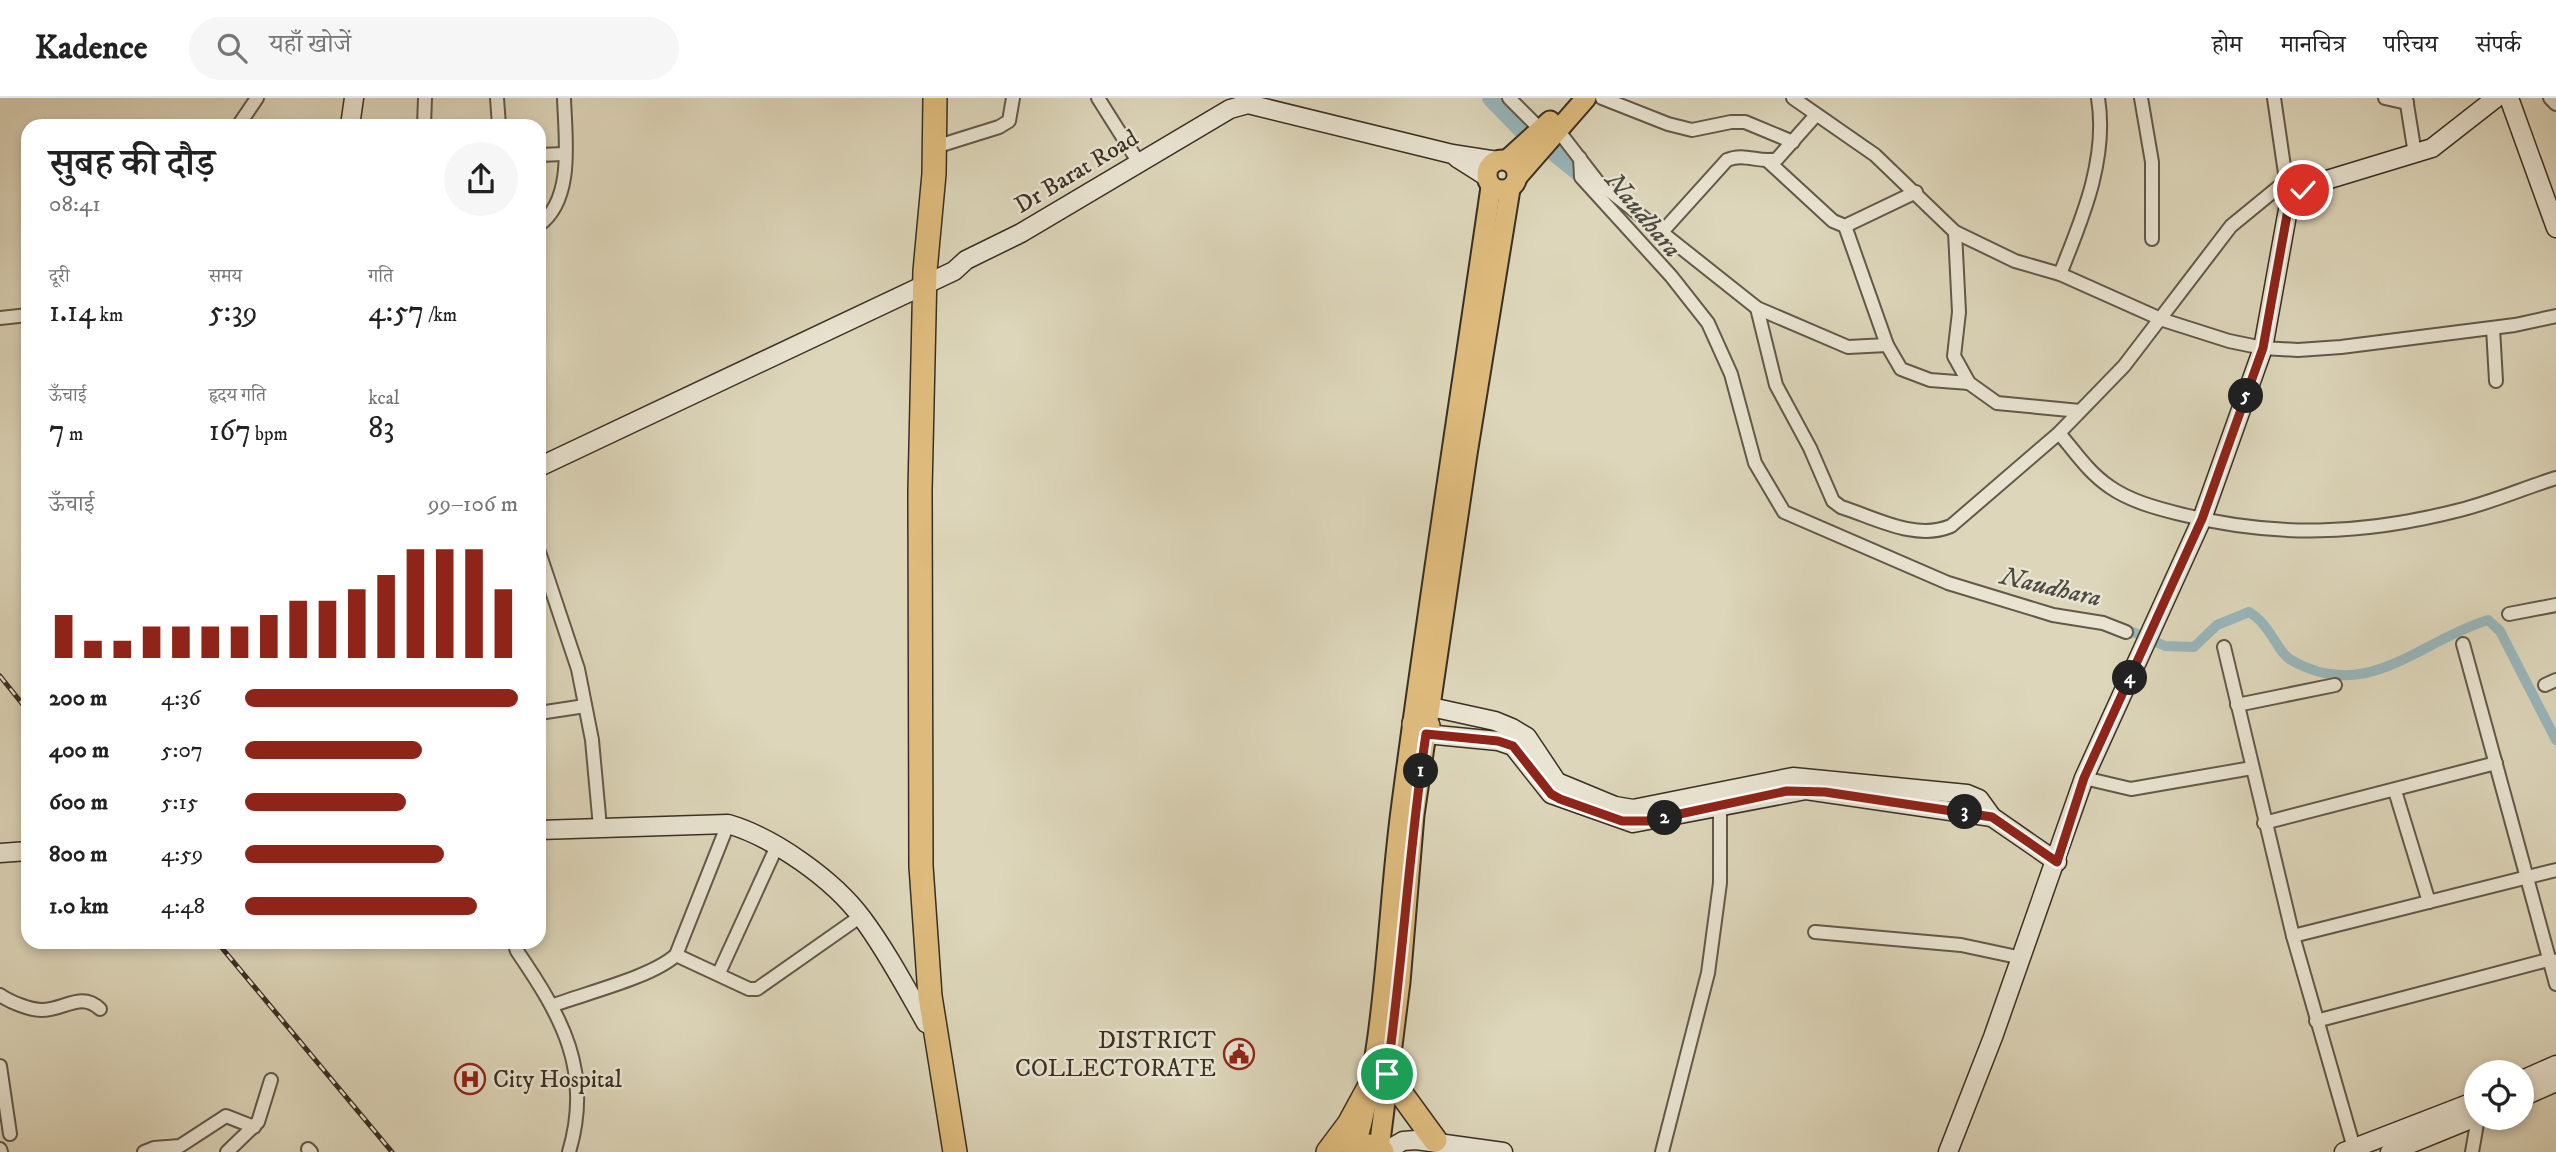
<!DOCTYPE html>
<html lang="hi">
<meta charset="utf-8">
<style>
:root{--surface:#fff;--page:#f6f6f6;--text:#222;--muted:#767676;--line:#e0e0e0;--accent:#8f2418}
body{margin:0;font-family:"IM FELL DW Pica","Noto Serif Devanagari",serif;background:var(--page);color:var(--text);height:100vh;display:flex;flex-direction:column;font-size:26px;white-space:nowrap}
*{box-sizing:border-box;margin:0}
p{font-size:23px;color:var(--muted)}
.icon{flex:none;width:38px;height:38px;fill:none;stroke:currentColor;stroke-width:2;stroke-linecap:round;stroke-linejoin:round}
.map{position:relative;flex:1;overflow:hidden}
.drawer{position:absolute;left:21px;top:21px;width:525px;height:830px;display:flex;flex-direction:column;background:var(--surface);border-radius:21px;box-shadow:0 4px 10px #0003}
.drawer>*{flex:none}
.controls{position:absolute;left:2464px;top:962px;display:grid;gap:14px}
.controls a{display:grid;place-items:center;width:70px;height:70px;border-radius:50%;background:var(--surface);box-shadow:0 4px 10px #0003;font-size:35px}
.pin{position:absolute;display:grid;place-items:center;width:60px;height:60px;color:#fff;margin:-30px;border:4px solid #fff;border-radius:50%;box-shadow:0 2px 7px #0007}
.km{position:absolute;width:35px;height:35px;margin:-18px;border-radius:50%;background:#222;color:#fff;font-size:19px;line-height:35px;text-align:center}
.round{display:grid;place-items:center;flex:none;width:74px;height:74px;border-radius:37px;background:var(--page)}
.head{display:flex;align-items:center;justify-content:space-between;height:119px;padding:0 28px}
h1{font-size:38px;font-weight:600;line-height:52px}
.figures{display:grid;grid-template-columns:repeat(3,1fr);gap:10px;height:119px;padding:7px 28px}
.figures div{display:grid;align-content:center}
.figures b{font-size:30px;font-weight:600}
.figures small{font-size:19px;font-weight:400}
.figures p{font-size:19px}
.chart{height:196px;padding:14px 28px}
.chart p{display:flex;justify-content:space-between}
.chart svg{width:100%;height:126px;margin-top:7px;stroke:var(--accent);stroke-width:6}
ul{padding:0 28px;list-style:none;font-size:23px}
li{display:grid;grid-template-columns:112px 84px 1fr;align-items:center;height:52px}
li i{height:18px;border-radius:9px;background:var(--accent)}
header{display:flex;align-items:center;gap:42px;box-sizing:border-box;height:98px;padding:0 35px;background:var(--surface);border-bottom:2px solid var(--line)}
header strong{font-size:33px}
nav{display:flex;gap:38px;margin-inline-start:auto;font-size:24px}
.search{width:490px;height:63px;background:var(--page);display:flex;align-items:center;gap:18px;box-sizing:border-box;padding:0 24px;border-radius:38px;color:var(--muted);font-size:26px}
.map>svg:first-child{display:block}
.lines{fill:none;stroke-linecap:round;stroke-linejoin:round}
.canal{stroke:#98b6bb;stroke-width:10}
.river{stroke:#98b6bb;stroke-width:18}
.street-casing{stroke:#625949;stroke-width:16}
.secondary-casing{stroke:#392f23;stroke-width:21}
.primary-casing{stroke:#392f23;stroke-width:23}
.highway-casing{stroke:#392f23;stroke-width:26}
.street{stroke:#e9e4d2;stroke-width:12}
.secondary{stroke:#e9e4d2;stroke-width:18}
.primary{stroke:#debb7d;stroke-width:19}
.highway{stroke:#debb7d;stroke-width:23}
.rail-casing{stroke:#392f23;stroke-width:5}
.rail{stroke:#e9e4d2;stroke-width:2.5;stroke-dasharray:8;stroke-linecap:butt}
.route-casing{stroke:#fff;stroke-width:14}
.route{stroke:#8f2418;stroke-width:9}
.labels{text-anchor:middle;stroke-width:5;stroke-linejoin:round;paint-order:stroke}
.street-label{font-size:24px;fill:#392f23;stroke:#e9e4d2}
.poi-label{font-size:24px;fill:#392f23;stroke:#e9e4d2;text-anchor:end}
.water-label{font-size:26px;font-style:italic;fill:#4c4a41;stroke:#e9e4d2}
</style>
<header>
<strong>Kadence</strong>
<div class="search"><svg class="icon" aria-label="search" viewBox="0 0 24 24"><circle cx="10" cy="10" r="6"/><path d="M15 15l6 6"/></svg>यहाँ खोजें</div>
<nav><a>होम</a><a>मानचित्र</a><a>परिचय</a><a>संपर्क</a></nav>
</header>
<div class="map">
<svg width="2556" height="1054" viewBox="0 0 2556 1054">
<rect width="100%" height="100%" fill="#ddd6ba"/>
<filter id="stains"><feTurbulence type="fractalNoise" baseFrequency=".00286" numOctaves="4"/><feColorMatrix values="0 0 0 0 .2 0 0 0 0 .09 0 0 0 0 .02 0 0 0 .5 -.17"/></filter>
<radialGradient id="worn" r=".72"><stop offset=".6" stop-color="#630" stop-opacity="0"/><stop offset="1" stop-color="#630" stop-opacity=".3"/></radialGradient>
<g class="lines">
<path class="canal" d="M 2119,528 L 2165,548 L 2194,549 L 2217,527 L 2249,514 C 2271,527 2277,554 2291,562 C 2367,606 2419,543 2488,522 L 2500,533 L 2556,642"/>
<g class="river">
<path d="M 1491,0 L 1524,34"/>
<path d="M 1556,56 L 1581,76"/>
</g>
<g class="street-casing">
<g id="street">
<path d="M 497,0 L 499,28"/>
<path d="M 1098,0 L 1139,65"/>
<path d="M 1509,0 L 1541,32"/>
<path d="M 1602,0 L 1668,26 L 1692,32 L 1731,24 L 1745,24 L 1793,44"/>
<path d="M 1793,0 L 1875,57 L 1955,134 L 2015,163 L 2060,176 L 2163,222 L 2229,243 L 2263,250 L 2298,252 L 2341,249 L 2515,227 L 2556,218"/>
<path d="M 2141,0 L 2152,64 L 2152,141"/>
<path d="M 2274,0 L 2287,89"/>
<path d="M 2385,0 L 2407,5"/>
<path d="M 2406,0 L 2415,56"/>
<path d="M 2550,0 L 2556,6"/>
<path d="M 238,28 L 257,0"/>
<path d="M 424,28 L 425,0"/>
<path d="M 1557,31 L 1597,83 L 1757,210 L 1848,249 L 1887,247 L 1845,128"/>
<path d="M 935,49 L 999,29 L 1009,23 L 1013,0"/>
<path d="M 539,57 L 564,56"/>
<path d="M 1580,60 L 1581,79 L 1671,178 L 1708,225 L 1731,276 L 1755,365 L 1784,414 L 1948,485 L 2053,517 L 2103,525 L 2126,534"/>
<path d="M 1769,64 L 1833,123 L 1845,128 L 1916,94"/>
<path d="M 539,127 C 575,101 565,38 564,0"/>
<path d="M 1662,134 L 1727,62 C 1745,54 1760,66 1777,61 L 1816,17"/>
<path d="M 1955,134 L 1959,214 L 1954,258 L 1969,285 L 1997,305 L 2080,313"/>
<path d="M 2060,176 C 2082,121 2108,61 2098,0"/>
<path d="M 1757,210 L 1776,287 L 1810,350 L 1833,403 L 1841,409 C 1876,420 1915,443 1951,428 L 2059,335 L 2124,268 L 2231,128 L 2286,83"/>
<path d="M 0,220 L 28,217"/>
<path d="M 2493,230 L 2496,283"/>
<path d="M 1887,247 L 1901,271 L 1930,282 L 1969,285"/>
<path d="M 2059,335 C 2075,354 2089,375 2110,389 C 2130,403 2156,410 2180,416 C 2276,440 2363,437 2460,412 C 2492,404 2524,390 2556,380"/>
<path d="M 539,454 L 578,571 L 592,642 L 600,729"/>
<path d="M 2509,516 L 2556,507"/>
<path d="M 2463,546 L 2556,886"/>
<path d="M 2224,549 L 2293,838 L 2354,1050"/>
<path d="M 2545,587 L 2556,582"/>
<path d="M 2237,607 L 2335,587"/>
<path d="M 539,615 L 585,608"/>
<path d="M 2084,680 L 2131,691 L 2252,670"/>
<path d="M 2395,693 L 2429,804"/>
<path d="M 2264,725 L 2496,665"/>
<path d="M 1815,834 L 1961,847 L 2022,860"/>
<path d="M 2293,838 L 2556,772"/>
<path d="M 514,844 L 517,853 C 562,919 593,973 569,1054"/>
<path d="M 676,857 L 749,891 L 757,891 L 861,818"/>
<path d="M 719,875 L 777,748"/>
<path d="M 0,897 C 10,904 30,912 42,912 C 64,912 81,893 100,911"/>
<path d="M 554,907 C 586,895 652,879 676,857 L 728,726"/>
<path d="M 2316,923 L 2548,862 L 2556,863"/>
<path d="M 0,968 L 10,1036"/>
<path d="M 0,1051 L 1,1054"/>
<path d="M 308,1051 L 311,1054"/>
<path d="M 144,1054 L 154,1050 L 180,1048 L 226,1018 L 254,1029"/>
<path d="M 227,1054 L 258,1024 L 271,982"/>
<path d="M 1662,1054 L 1708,875 L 1720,785 L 1720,702"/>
<path d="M 2472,1054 L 2478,1020"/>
</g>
</g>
<g class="secondary-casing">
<g id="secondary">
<path d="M 2509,0 L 2556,130"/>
<path d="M 350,28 L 354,0"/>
<path d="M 1457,60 L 1487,79"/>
<path d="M 539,369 L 954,173 L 966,162 L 1021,135 L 1230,11 L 1248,6 L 1452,56 L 1497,63"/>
<path d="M 1431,609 L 1495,623 L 1512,630 L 1527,639 L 1557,684 L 1615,708 L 1633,711 L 1793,679 L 1967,696 L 1979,701 L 1992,719 L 2057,764"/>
<path d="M 1426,636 L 1498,643 L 1513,648 L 1551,696 L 1633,725 L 1806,692 L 1992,719"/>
<path d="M 539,732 L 728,726 C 773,739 833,781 862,820 C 886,852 906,890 926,925 L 937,930"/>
<path d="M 0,755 L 28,753"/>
<path d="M 2522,982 L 2556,967"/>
<path d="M 2522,999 L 2556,984"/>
<path d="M 1384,1054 L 1403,1043 L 1416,1042 L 1503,1054"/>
<path d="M 1948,1054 L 1993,939 L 2084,680 L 2202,421 L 2263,250 L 2289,106 L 2303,92 L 2320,84 L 2432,50 L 2496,0"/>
<path d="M 2344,1054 L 2476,1003"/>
<path d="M 2390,1054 L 2476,1019"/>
</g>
</g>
<g class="primary-casing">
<g id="primary">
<circle cx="1502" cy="77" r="15"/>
<path d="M 1507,62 L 1550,23"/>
<path d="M 1518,78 L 1586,0"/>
<path d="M 1379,1051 L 1400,884 L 1414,717 L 1467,356 L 1510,91"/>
<path d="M 1354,1054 C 1387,942 1386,828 1401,713 C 1428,505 1461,297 1491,89"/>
</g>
</g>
<g class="highway-casing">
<g id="highway">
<path d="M 935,0 L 934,76 L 925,173 L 920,392 L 921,768 L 930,898 L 955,1054"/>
<path d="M 1414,626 L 1428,628"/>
<path d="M 1387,976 L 1435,1042"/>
<path d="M 1328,1054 L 1349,1026 L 1373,982"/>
<path d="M 1354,1054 L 1369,1048 L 1382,1054"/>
</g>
</g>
<use href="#street" class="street"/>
<use href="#secondary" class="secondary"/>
<use href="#primary" class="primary"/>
<use href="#highway" class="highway"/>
<g class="rail-casing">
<g id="rail">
<path d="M 0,578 L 28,613"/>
<path d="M 217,844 L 392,1054"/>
</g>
</g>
<use href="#rail" class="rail"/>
</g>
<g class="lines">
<g class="route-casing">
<path id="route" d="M 1387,976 C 1403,863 1409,749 1426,636 L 1498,643 L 1513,648 L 1551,696 L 1560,701 L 1622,723 L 1647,723 L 1787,693 L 1825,694 L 1992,719 L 2057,764 L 2084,680 L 2202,421 L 2263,250 L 2289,106 L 2303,92"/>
</g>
<use href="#route" class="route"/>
</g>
<defs>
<g id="civic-ring" transform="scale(1.575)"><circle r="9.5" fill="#e9e4d2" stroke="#8f2418" stroke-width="1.5"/><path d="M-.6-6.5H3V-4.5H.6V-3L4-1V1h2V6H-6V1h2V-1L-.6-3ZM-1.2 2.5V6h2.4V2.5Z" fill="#8f2418"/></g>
<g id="hospital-ring" transform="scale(1.575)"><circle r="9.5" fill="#e9e4d2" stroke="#8f2418" stroke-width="1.5"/><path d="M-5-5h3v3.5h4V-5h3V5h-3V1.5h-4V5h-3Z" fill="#8f2418"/></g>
</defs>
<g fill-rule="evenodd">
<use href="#civic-ring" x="1239" y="956"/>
<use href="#hospital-ring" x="470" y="981"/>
</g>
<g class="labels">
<g class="street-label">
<text transform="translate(1076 73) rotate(-31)" y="8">Dr Barat Road</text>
</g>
<g class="poi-label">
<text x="1216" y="950">DISTRICT<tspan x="1216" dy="28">COLLECTORATE</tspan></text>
<text x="493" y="989" text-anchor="start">City Hospital</text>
</g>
<g class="water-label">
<text transform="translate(1644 116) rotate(50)" y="9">Naudhara</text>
<text transform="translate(2051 488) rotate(13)" y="9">Naudhara</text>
</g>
</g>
<rect width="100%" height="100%" filter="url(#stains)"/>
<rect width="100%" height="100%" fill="url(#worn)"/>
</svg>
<div class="controls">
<a><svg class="icon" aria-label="locate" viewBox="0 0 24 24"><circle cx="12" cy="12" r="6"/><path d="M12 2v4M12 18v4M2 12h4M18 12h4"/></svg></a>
</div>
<div class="pin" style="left:1387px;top:976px;background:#1e9e55"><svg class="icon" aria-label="arrive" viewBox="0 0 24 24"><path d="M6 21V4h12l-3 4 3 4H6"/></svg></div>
<div class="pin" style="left:2303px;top:92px;background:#d93025"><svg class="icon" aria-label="check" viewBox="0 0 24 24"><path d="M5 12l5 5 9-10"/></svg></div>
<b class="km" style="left:1421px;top:673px">1</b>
<b class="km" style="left:1665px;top:720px">2</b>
<b class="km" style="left:1965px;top:714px">3</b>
<b class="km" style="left:2130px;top:580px">4</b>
<b class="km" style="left:2246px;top:298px">5</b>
<section class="drawer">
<div class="head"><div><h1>सुबह की दौड़</h1><p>08:41</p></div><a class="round"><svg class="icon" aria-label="share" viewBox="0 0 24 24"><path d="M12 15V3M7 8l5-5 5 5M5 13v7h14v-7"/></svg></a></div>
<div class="figures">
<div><p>दूरी</p><b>1.14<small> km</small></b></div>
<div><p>समय</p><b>5:39</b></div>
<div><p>गति</p><b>4:57<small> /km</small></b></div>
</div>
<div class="figures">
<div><p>ऊँचाई</p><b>7<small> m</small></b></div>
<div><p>हृदय गति</p><b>167<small> bpm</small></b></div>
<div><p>kcal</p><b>83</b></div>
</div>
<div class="chart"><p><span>ऊँचाई</span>99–106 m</p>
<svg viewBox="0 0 160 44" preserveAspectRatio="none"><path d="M5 44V29M15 44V38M25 44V38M35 44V33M45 44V33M55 44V33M65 44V33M75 44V29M85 44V24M95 44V24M105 44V20M115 44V15M125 44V6M135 44V6M145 44V6M155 44V20"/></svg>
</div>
<ul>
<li><b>200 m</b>4:36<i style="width:100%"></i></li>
<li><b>400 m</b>5:07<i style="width:65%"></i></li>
<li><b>600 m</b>5:15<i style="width:59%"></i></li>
<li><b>800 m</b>4:59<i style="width:73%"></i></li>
<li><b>1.0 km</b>4:48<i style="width:85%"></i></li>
</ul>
</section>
</div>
